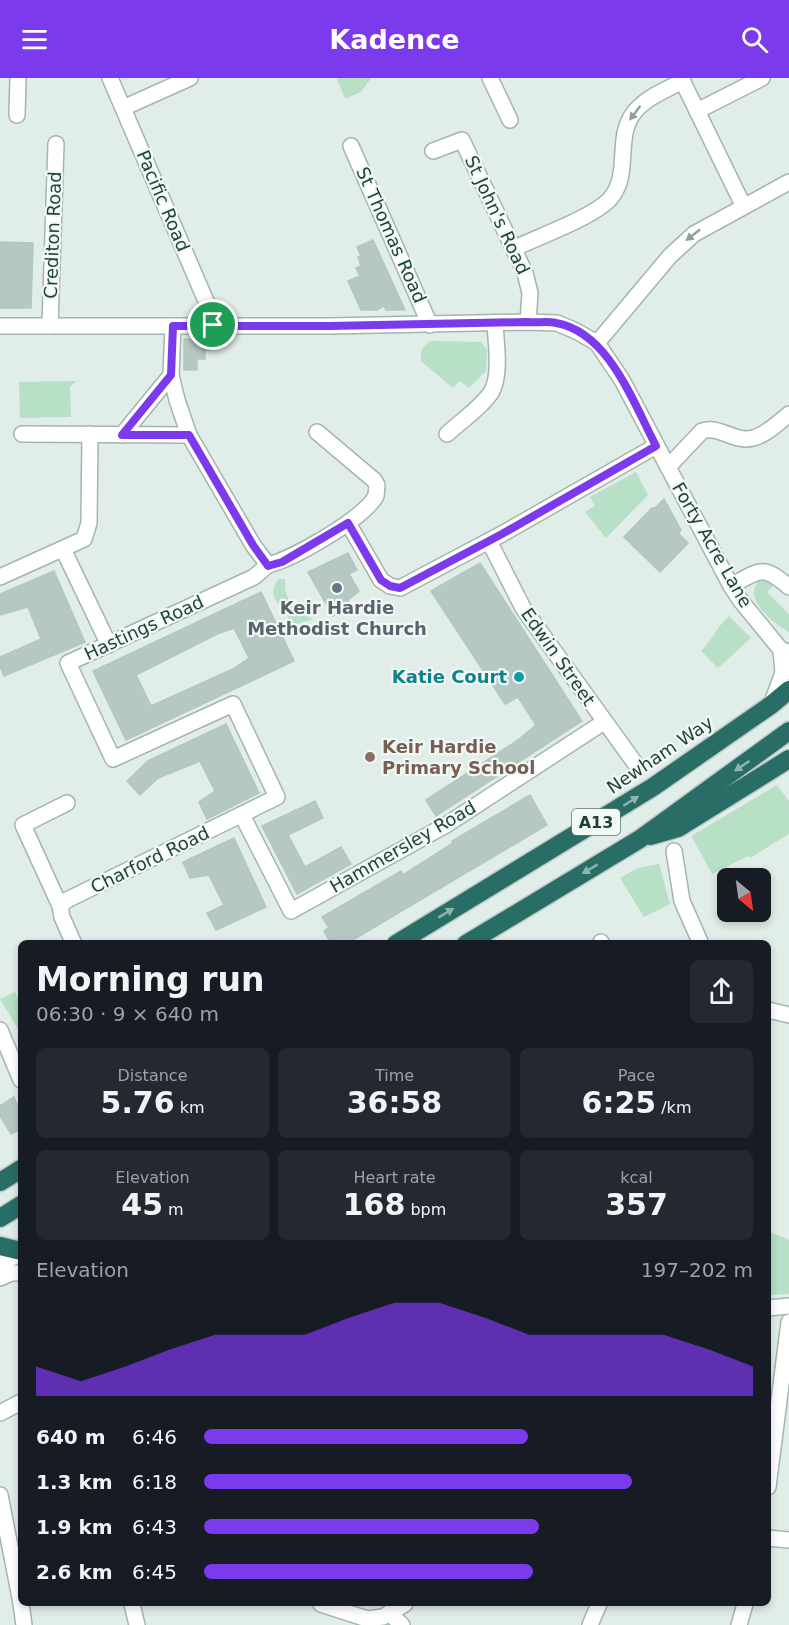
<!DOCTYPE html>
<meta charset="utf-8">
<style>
:root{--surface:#171b24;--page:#242831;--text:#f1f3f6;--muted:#9ea1a6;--accent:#7c3aed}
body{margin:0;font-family:"DejaVu Sans",sans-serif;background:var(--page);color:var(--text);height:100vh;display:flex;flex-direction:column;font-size:22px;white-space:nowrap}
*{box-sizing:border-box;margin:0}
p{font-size:20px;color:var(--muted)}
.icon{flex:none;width:33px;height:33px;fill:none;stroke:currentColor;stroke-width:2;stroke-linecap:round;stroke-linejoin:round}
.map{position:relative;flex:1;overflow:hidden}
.sheet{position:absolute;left:18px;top:862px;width:753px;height:666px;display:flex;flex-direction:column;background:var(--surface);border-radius:9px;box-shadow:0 3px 9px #0003}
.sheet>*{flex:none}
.needle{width:39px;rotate:151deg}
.fabs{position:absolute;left:717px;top:790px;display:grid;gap:12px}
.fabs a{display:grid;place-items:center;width:54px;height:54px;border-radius:9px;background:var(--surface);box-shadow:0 3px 9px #0003;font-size:30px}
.pin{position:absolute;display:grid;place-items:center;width:51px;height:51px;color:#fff;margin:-26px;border:3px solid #fff;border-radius:50%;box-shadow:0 2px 6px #0007}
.round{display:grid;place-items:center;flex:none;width:63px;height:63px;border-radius:9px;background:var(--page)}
.overview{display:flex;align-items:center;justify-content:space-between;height:102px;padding:0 18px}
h1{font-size:33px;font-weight:700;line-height:45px}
.metrics{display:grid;grid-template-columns:repeat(3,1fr);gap:9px;height:102px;padding:6px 18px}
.metrics div{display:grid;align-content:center;border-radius:9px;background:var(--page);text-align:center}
.metrics b{font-size:30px;font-weight:700}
.metrics small{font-size:16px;font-weight:400}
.metrics p{font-size:16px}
.chart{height:168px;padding:12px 18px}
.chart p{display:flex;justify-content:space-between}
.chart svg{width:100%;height:108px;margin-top:6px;fill:var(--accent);opacity:.7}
ul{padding:0 18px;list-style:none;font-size:20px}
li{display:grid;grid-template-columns:96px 72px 1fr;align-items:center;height:45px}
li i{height:15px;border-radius:8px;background:var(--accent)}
header{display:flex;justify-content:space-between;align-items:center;height:78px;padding:0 18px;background:var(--accent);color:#fff;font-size:27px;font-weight:700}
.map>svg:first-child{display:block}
.green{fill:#b7e0c6}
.building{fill:#b6c8c2;stroke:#b2c7c0;stroke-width:1.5;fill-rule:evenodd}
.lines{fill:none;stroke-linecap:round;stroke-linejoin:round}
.minor-casing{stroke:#a3b5b0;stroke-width:18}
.highway-casing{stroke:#c0c9c8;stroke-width:21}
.minor{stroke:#fff;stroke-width:15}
.highway{stroke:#296e66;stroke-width:18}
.oneway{fill:#8f9f9c}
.oneway2{fill:#8db4ae}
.route-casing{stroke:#fff;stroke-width:12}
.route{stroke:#7c3aed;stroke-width:8}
.worship-dot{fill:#6b7280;stroke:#f1f9f6;stroke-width:2}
.culture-dot{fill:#0f9aa8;stroke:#f1f9f6;stroke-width:2}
.education-dot{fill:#8d6e63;stroke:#f1f9f6;stroke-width:2}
.labels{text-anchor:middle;stroke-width:4.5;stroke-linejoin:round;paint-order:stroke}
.shield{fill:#f1f9f6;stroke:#5e7772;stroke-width:1.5}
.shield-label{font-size:16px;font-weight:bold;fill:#1f3f39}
.street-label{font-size:18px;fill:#1f3f39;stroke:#f1f9f6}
.worship-label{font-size:18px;font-weight:bold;fill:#5b616d;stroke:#f1f9f6}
.culture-label{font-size:18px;font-weight:bold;fill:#0d838f;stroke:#f1f9f6;text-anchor:end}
.education-label{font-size:18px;font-weight:bold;fill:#785e54;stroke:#f1f9f6;text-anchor:start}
</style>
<header><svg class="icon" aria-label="menu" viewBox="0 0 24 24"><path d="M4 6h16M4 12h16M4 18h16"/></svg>Kadence<svg class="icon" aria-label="search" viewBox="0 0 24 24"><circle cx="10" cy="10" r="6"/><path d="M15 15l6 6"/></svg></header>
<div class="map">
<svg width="789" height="1547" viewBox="0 0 789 1547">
<rect width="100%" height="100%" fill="#e1ede8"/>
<g class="green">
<path d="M 337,0 L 371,0 L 361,14 L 345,21 Z"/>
<path d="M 431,263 L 481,264 L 487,272 L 486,293 L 469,310 L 460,303 L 453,310 L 422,284 C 419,274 422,268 431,263 Z"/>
<path d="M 76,303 L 70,309 L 71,339 L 20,340 L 19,304 Z"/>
<path d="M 636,394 L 648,417 L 606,460 L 585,434 L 595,428 L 590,419 Z"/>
<path d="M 279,501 L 285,501 C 284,523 294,532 313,541 L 297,546 L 293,555 C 291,550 291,544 289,540 C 282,526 264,518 279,501 Z"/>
<path d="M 759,503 L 766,503 L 773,508 L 767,514 L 789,536 L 789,554 C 775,547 741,520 759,503 Z"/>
<path d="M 729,538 L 751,560 L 718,590 L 701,573 C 712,562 717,549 729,538 Z"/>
<path d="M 777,707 L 789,723 L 789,756 L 750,780 L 748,778 L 712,796 L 692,759 L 693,757 Z"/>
<path d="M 659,786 L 670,826 L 644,839 L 620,800 L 638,790 Z"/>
<path d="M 15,914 L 21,927 L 21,950 L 18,951 L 0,921 Z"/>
<path d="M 768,1153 L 789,1162 L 789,1216 L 768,1217 Z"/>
</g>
<g class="building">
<path d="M 373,162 L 405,232 L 386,232 L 384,228 L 376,232 L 361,232 L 348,203 L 360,198 L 356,190 L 361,188 L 358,179 L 361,178 L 357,169 Z"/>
<path d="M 0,164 L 33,165 L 31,230 L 0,230 Z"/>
<path d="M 184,261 L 211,261 L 211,272 L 205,272 L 205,281 L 197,281 L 197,292 L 184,292 Z"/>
<path d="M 664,421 L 681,452 L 678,455 L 688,465 L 660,494 L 624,459 L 652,430 L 655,430 Z"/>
<path d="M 348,475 L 357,492 L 349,496 L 359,513 L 348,522 L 351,528 L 333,538 L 308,494 Z"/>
<path d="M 480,485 L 582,643 L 436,738 L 426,722 L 518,662 L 536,647 L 518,619 L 505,626 L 431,513 Z"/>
<path d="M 54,493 L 85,564 L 4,598 L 0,588 L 0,579 L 41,561 L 28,529 L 0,537 L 0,516 Z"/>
<path d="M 261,514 L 294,583 L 126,662 L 93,593 ZM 234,550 L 249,580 L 233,591 L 151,628 L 136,597 L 217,556 Z"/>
<path d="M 226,646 L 259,715 L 207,741 L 199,724 L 215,713 L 200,683 L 158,700 L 140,717 L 127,703 L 148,683 Z"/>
<path d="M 530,717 L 547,747 L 346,866 L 331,866 L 324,853 L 329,850 L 322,839 L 401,793 L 403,797 L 453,765 L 452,763 Z"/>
<path d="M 315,723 L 323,740 L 288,757 L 305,789 L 341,769 L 351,786 L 297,816 L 262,748 Z"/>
<path d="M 234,760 L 266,829 L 216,852 L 207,835 L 224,827 L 209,797 L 190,800 L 183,784 Z"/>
<path d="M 14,1019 L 21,1037 L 21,1051 L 11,1056 L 0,1038 L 0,1028 Z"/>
</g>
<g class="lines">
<g class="minor-casing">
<g id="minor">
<path d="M 110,0 L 212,237 L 213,247"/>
<path d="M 490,0 L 510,42"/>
<path d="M 681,0 L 743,127"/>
<path d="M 123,30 L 190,0"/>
<path d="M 697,33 L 762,0"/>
<path d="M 17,37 L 18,0"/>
<path d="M 351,68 L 430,247"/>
<path d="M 433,73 L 462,62 L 525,195 L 530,215 L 528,244"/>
<path d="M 515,170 C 540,158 591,140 609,122 C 634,95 611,55 639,29 C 651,17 668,11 683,3"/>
<path d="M 0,248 L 330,248 L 528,244 L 557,245 L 576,253 L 597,265 L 622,302 L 731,508 L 741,523 L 781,572 L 789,574"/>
<path d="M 50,248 L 56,66"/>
<path d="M 173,248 L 171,297 L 177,322 L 189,357 L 253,467 L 268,487 C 293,481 363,441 376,418 L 377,407 L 374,402 L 317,354"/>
<path d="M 597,265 L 670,178 L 694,156 L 789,104"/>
<path d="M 22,356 L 189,357"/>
<path d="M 447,356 C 460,344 484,327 492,313 C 501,295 496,265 495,246"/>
<path d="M 122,357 L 171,297"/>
<path d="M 668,389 L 702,353 C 720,347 734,365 753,360 C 766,357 779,344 789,336"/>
<path d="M 348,445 L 381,502 L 390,508 L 400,510 L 502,456 L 656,368"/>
<path d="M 489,463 L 523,530 L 637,688"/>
<path d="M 63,471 L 109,567"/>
<path d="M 0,499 L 84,461 L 89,445 L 90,356"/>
<path d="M 731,508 C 760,492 762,486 789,509"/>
<path d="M 771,627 L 783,595 L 781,572"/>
<path d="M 67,725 L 23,747 L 60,828 L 62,839 L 74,866"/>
<path d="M 242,737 L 291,833 L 446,747 L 604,644"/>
<path d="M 674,773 L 682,823 L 701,866"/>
<path d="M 60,828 L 67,822 L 277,719 L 233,626 L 113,681 L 68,585 L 254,499 L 268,487"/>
<path d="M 601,864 L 601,866"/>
<path d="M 768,932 L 789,937"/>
<path d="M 0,952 L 21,1002"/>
<path d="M 0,1186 L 21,1175"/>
<path d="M 0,1200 L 11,1195 L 21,1195"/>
<path d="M 768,1230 L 789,1228"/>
<path d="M 0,1335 L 21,1324"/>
<path d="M 768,1409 L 789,1244"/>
<path d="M 0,1417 L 21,1525"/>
<path d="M 768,1460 L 789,1462"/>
<path d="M 21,1526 L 24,1547"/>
<path d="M 132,1526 L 137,1547"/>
<path d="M 321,1526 L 367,1541 L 383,1539 L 405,1526"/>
<path d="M 389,1535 L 402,1547"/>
<path d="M 590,1547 L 599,1526"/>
<path d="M 739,1547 L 745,1526"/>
</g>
</g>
<g class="highway-casing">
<g id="highway">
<path d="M 650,758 L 678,750 L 789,681"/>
<path d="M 396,866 L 653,709 L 771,627 L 789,612"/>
<path d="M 466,866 L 640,761 L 789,653"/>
<path d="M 0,1104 L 21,1091"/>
<path d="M 0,1140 L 21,1127"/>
<path d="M 0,1168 L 21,1173"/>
</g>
</g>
<use href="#minor" class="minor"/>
<use href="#highway" class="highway"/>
</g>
<defs><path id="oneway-solid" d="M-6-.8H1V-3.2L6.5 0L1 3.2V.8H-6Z" transform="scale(1.5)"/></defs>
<g class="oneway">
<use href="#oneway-solid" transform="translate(635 35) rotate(127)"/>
<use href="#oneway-solid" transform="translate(693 157) rotate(142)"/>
</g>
<g class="oneway2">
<use href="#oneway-solid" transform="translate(742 688) rotate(146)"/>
<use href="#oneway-solid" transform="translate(631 723) rotate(-32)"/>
<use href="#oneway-solid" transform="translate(590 791) rotate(149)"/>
<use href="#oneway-solid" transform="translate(446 835) rotate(-31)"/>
</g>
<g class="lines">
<g class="route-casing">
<path id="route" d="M 528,244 C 537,245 548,243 556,245 C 609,254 634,326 656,368 L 502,456 L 400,510 L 390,508 L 381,502 L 348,445 L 282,484 L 268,488 L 253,467 L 189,357 L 122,357 L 171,297 L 173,248 L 330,248 Z"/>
</g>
<use href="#route" class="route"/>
</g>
<circle class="worship-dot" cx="337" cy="510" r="6"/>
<circle class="culture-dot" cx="519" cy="599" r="6"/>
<circle class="education-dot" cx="370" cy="679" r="6"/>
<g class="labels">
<rect class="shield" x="572" y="731" width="48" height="26" rx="4.5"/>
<g class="shield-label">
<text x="596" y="750">A13</text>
</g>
<g class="street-label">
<text transform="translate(163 123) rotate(67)" y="6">Pacific Road</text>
<text transform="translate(497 137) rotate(65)" y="6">St John's Road</text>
<text transform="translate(53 157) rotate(-88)" y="6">Crediton Road</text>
<text transform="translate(391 157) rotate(66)" y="6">St Thomas Road</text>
<text transform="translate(712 467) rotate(60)" y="6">Forty Acre Lane</text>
<text transform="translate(144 550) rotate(-25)" y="6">Hastings Road</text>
<text transform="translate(558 579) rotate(55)" y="6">Edwin Street</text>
<text transform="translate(660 677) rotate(-34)" y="6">Newham Way</text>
<text transform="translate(403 769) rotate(-30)" y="6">Hammersley Road</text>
<text transform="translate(150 782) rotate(-26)" y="6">Charford Road</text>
</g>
<g class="worship-label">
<text x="337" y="536">Keir Hardie<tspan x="337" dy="21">Methodist Church</tspan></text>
</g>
<g class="culture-label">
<text x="507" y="605">Katie Court</text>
</g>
<g class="education-label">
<text x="382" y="675">Keir Hardie<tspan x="382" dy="21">Primary School</tspan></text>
</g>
</g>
</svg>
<div class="fabs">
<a><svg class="needle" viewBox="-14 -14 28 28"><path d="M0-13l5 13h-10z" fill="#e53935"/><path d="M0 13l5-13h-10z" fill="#9ea1a6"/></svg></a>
</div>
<div class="pin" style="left:213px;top:247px;background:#1e9e55"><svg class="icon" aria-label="arrive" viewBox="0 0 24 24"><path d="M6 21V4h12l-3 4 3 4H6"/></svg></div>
<section class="sheet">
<div class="overview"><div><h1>Morning run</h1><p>06:30 · 9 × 640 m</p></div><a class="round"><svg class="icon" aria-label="share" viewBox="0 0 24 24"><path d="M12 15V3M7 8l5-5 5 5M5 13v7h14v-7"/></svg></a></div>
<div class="metrics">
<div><p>Distance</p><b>5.76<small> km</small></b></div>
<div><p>Time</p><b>36:58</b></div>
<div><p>Pace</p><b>6:25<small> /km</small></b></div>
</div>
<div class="metrics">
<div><p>Elevation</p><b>45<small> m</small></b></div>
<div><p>Heart rate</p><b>168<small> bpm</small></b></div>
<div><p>kcal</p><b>357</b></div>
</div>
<div class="chart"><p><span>Elevation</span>197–202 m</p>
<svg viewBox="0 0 160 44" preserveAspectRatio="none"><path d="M0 44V32L10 38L20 32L30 25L40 19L50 19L60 19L70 12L80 6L90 6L100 12L110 19L120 19L130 19L140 19L150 25L160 32V44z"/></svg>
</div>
<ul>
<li><b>640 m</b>6:46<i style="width:59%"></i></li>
<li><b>1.3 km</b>6:18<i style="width:78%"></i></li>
<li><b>1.9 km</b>6:43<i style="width:61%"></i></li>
<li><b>2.6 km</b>6:45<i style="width:60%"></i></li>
</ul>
</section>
</div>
